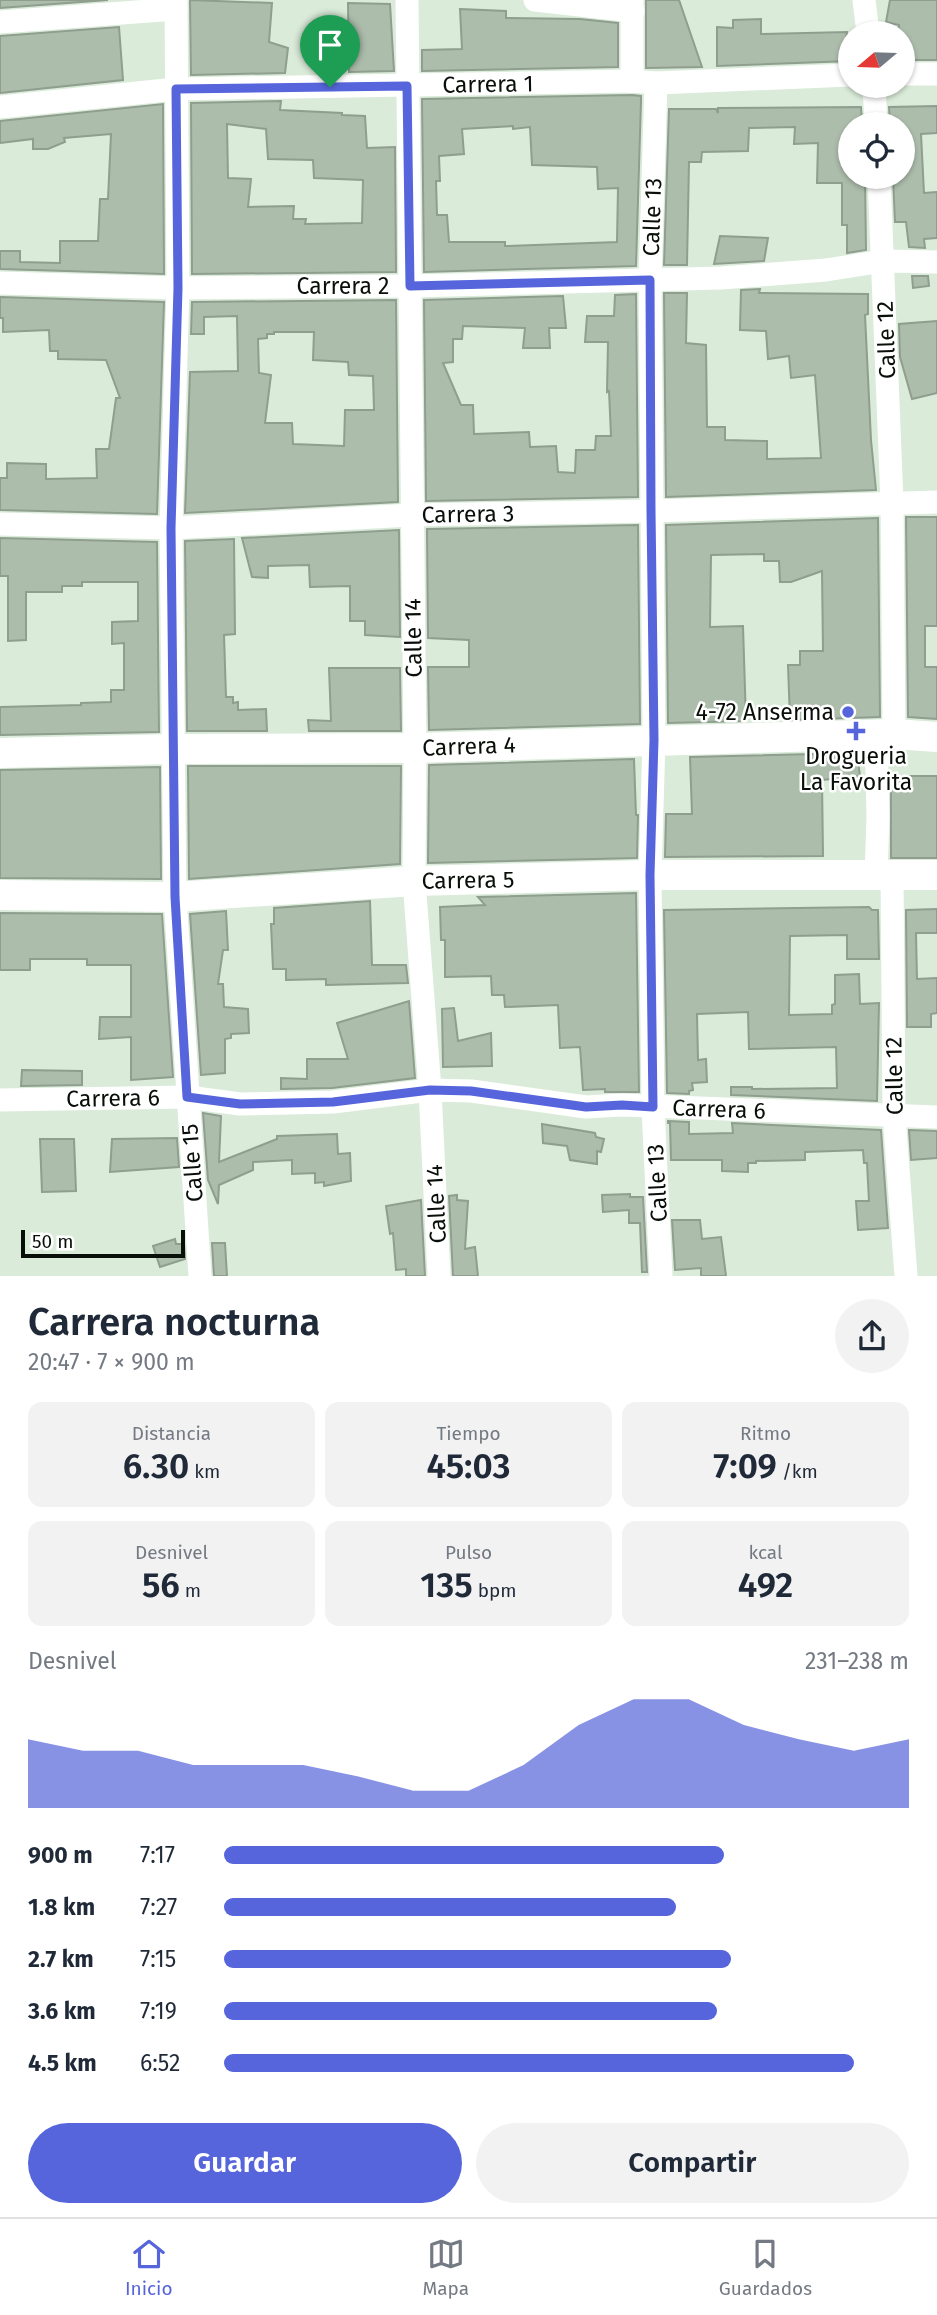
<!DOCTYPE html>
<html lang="es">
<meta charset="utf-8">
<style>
:root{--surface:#fff;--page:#f2f2f3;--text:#1f2937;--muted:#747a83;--line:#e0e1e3;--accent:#5665db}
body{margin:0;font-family:"Fira Sans",sans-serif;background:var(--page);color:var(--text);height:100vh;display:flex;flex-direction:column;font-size:26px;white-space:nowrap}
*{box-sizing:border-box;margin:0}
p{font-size:23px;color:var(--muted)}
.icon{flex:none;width:38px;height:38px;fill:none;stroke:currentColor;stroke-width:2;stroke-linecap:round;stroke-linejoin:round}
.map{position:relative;height:1276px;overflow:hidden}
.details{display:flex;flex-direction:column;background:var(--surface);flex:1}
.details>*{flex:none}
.needle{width:46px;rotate:251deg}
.controls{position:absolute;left:838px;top:21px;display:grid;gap:14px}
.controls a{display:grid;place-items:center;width:77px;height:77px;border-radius:50%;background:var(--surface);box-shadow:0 2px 5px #0004;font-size:35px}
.scale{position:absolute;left:21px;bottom:18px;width:164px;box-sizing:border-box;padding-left:7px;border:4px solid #080e08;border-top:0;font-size:19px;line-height:24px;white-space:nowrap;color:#080e08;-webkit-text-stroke:5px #fff;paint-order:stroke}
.pin{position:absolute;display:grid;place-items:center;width:60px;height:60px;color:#fff;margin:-72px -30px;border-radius:50% 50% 50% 0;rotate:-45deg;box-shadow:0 0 7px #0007}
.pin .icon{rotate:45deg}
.round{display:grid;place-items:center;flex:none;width:74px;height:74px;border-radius:37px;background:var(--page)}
.head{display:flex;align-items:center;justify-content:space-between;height:119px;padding:0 28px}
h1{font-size:38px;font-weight:600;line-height:52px}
.stats{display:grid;grid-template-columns:repeat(3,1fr);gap:10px;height:119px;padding:7px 28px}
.stats div{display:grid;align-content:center;border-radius:14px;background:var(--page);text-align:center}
.stats b{font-size:35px;font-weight:600}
.stats small{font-size:19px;font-weight:400}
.stats p{font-size:19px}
.chart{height:196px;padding:14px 28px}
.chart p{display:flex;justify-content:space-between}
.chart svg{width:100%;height:126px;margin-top:7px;fill:var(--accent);opacity:.7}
.action{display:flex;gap:14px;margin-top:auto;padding:14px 28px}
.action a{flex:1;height:80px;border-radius:42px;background:var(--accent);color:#fff;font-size:28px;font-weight:600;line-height:80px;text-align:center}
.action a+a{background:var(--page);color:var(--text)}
ul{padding:0 28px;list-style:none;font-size:23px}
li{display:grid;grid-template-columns:112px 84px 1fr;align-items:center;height:52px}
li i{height:18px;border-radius:9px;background:var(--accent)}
.menu{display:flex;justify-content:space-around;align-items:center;height:98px;border-top:2px solid var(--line);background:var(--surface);font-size:19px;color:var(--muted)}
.menu a{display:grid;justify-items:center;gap:4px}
.menu .current{color:var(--accent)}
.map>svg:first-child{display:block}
.building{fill:#adbdac;stroke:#8f9e8e;stroke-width:2;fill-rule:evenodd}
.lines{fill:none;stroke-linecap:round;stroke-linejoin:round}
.minor{stroke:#fff;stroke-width:23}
.tertiary{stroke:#fff;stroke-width:30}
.route-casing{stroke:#fff;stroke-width:14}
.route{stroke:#5665db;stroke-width:9}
.poi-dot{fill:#5665db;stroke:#fff;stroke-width:2.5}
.labels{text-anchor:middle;stroke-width:5;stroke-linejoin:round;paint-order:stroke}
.street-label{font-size:23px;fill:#080e08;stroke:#fff}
.poi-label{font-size:23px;fill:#080e08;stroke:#fff;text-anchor:end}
</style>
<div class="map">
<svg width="937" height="1276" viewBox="0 0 937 1276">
<rect width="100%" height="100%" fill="#daebd9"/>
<g class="building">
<path d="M 0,0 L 108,0 L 0,8 Z"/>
<path d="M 190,0 L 272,3 L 269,42 L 288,48 L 285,73 L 191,75 Z"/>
<path d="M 646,0 L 679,0 L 702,67 L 646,68 Z"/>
<path d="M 890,0 L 937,0 L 937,60 L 903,60 L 903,33 L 898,33 L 899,25 L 886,22 Z"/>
<path d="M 348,3 L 390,4 L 394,71 L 349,72 Z"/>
<path d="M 460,9 L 506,11 L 506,18 L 580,19 L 618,23 L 618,67 L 422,71 L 422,50 L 462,49 Z"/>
<path d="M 761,19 L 761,34 L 847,32 L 846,40 L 849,41 L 850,61 L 717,66 L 717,27 L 733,28 L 733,20 Z"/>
<path d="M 119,27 L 123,80 L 0,93 L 0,36 Z"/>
<path d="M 632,95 L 641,96 L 641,101 L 636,266 L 424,272 L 422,99 ZM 513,126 L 513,129 L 530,127 L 532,165 L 597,167 L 598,189 L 618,188 L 617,242 L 505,246 L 505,242 L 449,242 L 447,215 L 437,215 L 436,181 L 440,181 L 439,156 L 464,154 L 462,129 Z"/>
<path d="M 281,101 L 280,110 L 342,113 L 342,115 L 365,116 L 367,148 L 395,147 L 396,272 L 192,274 L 191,103 ZM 227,124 L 266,129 L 268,159 L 313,160 L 314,178 L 363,180 L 362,223 L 305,224 L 306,219 L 293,219 L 294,206 L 248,207 L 251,179 L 228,178 Z"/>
<path d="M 163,104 L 164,274 L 0,269 L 0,251 L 20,251 L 20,262 L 60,263 L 60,241 L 98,241 L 100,199 L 108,199 L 111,134 L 64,138 L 65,142 L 48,149 L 33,149 L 33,139 L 0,143 L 0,121 Z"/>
<path d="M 937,106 L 937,133 L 921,134 L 924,193 L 937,192 L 937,238 L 924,239 L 925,248 L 909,247 L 906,222 L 895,222 L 893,177 L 903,177 L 903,124 L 890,124 L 889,107 Z"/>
<path d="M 861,107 L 862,124 L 850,124 L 850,177 L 865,177 L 866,250 L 847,253 L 847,225 L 842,225 L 842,183 L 817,183 L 818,143 L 794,144 L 795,127 L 749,128 L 748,151 L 702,152 L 701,162 L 689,162 L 687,265 L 664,265 L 669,109 L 716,109 L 718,113 L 718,108 Z"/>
<path d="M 720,236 L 768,238 L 764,261 L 714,264 Z"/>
<path d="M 912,276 L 928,276 L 929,286 L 913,288 Z"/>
<path d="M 760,289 L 759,293 L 868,294 L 868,314 L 865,315 L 871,440 L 876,490 L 666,497 L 664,293 L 687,293 L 686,343 L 706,345 L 707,427 L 725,427 L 725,440 L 767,441 L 767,459 L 821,458 L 815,375 L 791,378 L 789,356 L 768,359 L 766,331 L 740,330 L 741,290 Z"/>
<path d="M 636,294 L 638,497 L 426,501 L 424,300 L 563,296 L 566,328 L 549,328 L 550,348 L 523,348 L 525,328 L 463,326 L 462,339 L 453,339 L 453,362 L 443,363 L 461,405 L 473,405 L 474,434 L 529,432 L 530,447 L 556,446 L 558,472 L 575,473 L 576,450 L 595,450 L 596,436 L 611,436 L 609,391 L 607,392 L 608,342 L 585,342 L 587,316 L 614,316 L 615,295 Z"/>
<path d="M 0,297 L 164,302 L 157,514 L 0,510 L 0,478 L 7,478 L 7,463 L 46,464 L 46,479 L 97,478 L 96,449 L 109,449 L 116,398 L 120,398 L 106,360 L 58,359 L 58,351 L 50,351 L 49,330 L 3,332 L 3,318 L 0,318 Z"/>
<path d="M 396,300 L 398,502 L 185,513 L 190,372 L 238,371 L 237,316 L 204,317 L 204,334 L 191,334 L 192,302 ZM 274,332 L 314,332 L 313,360 L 348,362 L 349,375 L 373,376 L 374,410 L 345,410 L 344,446 L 293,444 L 292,423 L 265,423 L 271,375 L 259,373 L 258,339 L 267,338 L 267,334 L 274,334 Z"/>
<path d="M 937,321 L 937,393 L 912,399 L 900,357 L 899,324 Z"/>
<path d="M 906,517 L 937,517 L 937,626 L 925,626 L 925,667 L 937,667 L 937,719 L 908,717 Z"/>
<path d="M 878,518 L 880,717 L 790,720 L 788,665 L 800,665 L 800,651 L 823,651 L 822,571 L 791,582 L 780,582 L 779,561 L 764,561 L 764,554 L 711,555 L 710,627 L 743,626 L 746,721 L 668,723 L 666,525 Z"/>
<path d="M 638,525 L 640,724 L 429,730 L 428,667 L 469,667 L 469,640 L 428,638 L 427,529 Z"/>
<path d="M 399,530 L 400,637 L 365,635 L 365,621 L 350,621 L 350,586 L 310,587 L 309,565 L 268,566 L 268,578 L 252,577 L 242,538 Z"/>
<path d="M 0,538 L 157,542 L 159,732 L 0,735 L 0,707 L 81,705 L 81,703 L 111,702 L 111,690 L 124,690 L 124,643 L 112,644 L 112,622 L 138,621 L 138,582 L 82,582 L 82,586 L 62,586 L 62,592 L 26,592 L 26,640 L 8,641 L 8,576 L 0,576 Z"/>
<path d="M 234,539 L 235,634 L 224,635 L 226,697 L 233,697 L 233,703 L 238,702 L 238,710 L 266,709 L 267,731 L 187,731 L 185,541 Z"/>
<path d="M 329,668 L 400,668 L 401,731 L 309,731 L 308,720 L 331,721 Z"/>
<path d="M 857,753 L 860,776 L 822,780 L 823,856 L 665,857 L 666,814 L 692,814 L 690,757 Z"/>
<path d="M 634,759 L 636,815 L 638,815 L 637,858 L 428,863 L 429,765 Z"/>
<path d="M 188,766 L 401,766 L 400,864 L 189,879 Z"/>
<path d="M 160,767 L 161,879 L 0,878 L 0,770 Z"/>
<rect x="891" y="776" width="46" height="82"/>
<path d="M 636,893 L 639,1092 L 605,1092 L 605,1089 L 583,1090 L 580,1047 L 560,1048 L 558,1005 L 505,1007 L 504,995 L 492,995 L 491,976 L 445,977 L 445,940 L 441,940 L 440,907 L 485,905 L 478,897 Z"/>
<path d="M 370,901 L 372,965 L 406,965 L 408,983 L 326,985 L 326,979 L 286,980 L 286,969 L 273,969 L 271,924 L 274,924 L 274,908 Z"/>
<path d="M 869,907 L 872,910 L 878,910 L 879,959 L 847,959 L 847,935 L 790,936 L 789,1015 L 832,1014 L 832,1005 L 835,1004 L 835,975 L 859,974 L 860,1004 L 879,1003 L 877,1101 L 731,1095 L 731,1087 L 752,1087 L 752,1089 L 837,1088 L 836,1047 L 749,1049 L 748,1012 L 697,1014 L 698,1060 L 706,1059 L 707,1082 L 692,1083 L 693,1090 L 689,1091 L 689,1094 L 667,1093 L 664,910 Z"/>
<path d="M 937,909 L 937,933 L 916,933 L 917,979 L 937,978 L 937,1013 L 931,1014 L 931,1027 L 907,1027 L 906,910 Z"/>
<path d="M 226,911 L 228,950 L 223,950 L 218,984 L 223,984 L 224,1007 L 248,1009 L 249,1033 L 231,1034 L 231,1038 L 225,1039 L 225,1073 L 201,1075 L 190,914 Z"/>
<path d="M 0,913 L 162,914 L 173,1077 L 131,1080 L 131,1037 L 99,1039 L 100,1017 L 131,1017 L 131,965 L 87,965 L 87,959 L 30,959 L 30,970 L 0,970 Z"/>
<path d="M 409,1001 L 415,1078 L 332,1088 L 281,1089 L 281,1078 L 307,1079 L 307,1059 L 348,1059 L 337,1023 Z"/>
<path d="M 454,1008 L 458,1041 L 491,1033 L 492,1066 L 443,1067 L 442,1009 Z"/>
<path d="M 22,1070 L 82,1071 L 82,1085 L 21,1086 Z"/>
<path d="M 203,1113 L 221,1116 L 219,1162 L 277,1139 L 277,1136 L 337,1134 L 338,1154 L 350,1153 L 351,1181 L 324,1186 L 324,1182 L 315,1183 L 315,1173 L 292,1174 L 292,1160 L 253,1162 L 253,1170 L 219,1185 L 218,1204 L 208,1180 Z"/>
<path d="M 668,1121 L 689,1122 L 689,1134 L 733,1133 L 732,1123 L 881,1130 L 888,1228 L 858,1230 L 856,1201 L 869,1201 L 867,1163 L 864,1163 L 863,1150 L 805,1152 L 805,1160 L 756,1161 L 756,1163 L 748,1163 L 748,1172 L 722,1171 L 722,1160 L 671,1160 L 670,1123 L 668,1123 Z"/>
<path d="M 542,1124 L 595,1133 L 596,1137 L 604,1139 L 601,1152 L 597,1151 L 597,1164 L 570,1160 L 567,1146 L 543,1143 Z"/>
<path d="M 909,1130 L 937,1131 L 937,1158 L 911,1160 Z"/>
<path d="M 177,1138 L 179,1167 L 110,1172 L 112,1139 Z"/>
<path d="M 40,1139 L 74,1139 L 76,1191 L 42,1192 Z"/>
<path d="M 630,1194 L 630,1197 L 643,1197 L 647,1272 L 642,1272 L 640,1223 L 629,1223 L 629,1210 L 603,1212 L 602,1195 Z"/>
<path d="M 457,1195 L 457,1200 L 468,1201 L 465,1249 L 475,1247 L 478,1276 L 453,1276 L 449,1196 Z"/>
<path d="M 421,1200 L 425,1276 L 406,1276 L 406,1269 L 396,1270 L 393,1233 L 390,1234 L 386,1206 Z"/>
<path d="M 672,1220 L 700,1220 L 702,1239 L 721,1237 L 726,1276 L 701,1276 L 701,1268 L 675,1270 Z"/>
<path d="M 175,1239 L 176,1244 L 184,1244 L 185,1259 L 160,1267 L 153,1246 Z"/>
<path d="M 212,1243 L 225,1243 L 227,1276 L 214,1276 Z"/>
</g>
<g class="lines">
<g class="minor">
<path d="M 176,0 L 178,288 L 171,528 L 175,897 L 200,1276"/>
<path d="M 407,0 L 415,748 L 414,881 L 430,1090 L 439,1276"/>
<path d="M 535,0 L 633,11"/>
<path d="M 864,0 L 868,33"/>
<path d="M 0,22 L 176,9"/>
<path d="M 903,74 L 937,74"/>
<path d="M 632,81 L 632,0"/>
<path d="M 656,83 L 650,280 L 654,740 L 650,875 L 653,1107 L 661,1276"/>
<path d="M 874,86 L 876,124"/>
<path d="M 0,107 L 176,89 L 632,81 L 656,83 L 850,75"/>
<path d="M 879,177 L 892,502 L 894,734"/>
<path d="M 0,283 L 178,288 L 410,286 L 721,278 L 826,270 L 883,261 L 937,262"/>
<path d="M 0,524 L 171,528 L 411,515 L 651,511 L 937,502"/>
<path d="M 876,876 L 878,817 L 876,735"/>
<path d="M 892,876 L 894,1115 L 906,1276"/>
<path d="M 0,1100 L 188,1097 L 240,1104 L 333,1102 L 430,1090 L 471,1091 L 586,1107 L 622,1105 L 937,1117"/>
</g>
<g class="tertiary">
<path d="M 0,753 L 175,749 L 415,748 L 894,734 L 937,737"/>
<path d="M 0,895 L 175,897 L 414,881 L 650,875 L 937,875"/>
</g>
</g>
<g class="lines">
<g class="route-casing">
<path id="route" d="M 407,86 L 410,286 L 650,280 L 651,511 L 654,740 L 650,875 L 653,1107 L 622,1105 L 586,1107 L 471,1091 L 430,1090 L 333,1102 L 240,1104 L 187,1097 L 175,897 L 171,528 L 178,288 L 176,89 Z"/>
</g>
<use href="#route" class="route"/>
</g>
<g class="poi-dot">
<circle cx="848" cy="712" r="7"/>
<path d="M852.5 720.5h7v7h7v7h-7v7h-7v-7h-7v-7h7z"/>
</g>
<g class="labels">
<g class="street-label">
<text transform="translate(488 84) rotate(-1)" y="8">Carrera 1</text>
<text transform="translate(652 217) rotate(-88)" y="8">Calle 13</text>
<text x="343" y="294">Carrera 2</text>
<text transform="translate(886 340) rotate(-92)" y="8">Calle 12</text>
<text transform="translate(468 514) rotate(-1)" y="8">Carrera 3</text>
<text transform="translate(413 638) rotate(-91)" y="8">Calle 14</text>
<text transform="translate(469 746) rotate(-2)" y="8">Carrera 4</text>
<text transform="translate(468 880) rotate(-1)" y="8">Carrera 5</text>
<text transform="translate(894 1076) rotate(-91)" y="8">Calle 12</text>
<text transform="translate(113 1098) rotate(-1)" y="8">Carrera 6</text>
<text transform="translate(719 1109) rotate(2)" y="8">Carrera 6</text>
<text transform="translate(192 1163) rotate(-94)" y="8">Calle 15</text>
<text transform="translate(657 1183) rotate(-93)" y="8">Calle 13</text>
<text transform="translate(436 1204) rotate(-93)" y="8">Calle 14</text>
</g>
<g class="poi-label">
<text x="834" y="720">4-72 Anserma</text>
<text x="856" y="764" text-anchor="middle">Drogueria<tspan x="856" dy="26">La Favorita</tspan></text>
</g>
</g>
</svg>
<div class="controls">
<a><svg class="needle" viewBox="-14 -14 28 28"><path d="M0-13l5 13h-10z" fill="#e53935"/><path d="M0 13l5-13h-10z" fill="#747a83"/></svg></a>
<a><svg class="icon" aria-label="locate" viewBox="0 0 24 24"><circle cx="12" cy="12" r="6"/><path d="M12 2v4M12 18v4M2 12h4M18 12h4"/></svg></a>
</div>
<div class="scale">50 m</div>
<div class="pin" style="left:330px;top:87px;background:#1e9e55"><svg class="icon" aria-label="arrive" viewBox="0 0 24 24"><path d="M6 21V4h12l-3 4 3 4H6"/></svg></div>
</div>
<section class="details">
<div class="head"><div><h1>Carrera nocturna</h1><p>20:47 · 7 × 900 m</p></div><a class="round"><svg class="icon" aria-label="share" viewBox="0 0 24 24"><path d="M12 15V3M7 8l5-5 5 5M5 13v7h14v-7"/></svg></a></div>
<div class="stats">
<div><p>Distancia</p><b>6.30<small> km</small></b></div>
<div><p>Tiempo</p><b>45:03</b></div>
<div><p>Ritmo</p><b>7:09<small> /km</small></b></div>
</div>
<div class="stats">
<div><p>Desnivel</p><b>56<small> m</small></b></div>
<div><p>Pulso</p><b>135<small> bpm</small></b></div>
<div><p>kcal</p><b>492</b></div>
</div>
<div class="chart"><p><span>Desnivel</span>231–238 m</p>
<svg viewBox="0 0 160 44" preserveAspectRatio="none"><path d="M0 44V20L10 24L20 24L30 29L40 29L50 29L60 33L70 38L80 38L90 29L100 15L110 6L120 6L130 15L140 20L150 24L160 20V44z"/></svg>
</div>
<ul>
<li><b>900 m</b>7:17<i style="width:73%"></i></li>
<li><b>1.8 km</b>7:27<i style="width:66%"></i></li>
<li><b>2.7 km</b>7:15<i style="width:74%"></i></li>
<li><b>3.6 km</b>7:19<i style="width:72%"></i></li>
<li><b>4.5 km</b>6:52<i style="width:92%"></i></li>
</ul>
<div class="action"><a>Guardar</a><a>Compartir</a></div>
</section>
<nav class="menu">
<a class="current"><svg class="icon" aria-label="home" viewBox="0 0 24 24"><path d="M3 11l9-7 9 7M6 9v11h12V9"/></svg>Inicio</a>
<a><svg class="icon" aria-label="map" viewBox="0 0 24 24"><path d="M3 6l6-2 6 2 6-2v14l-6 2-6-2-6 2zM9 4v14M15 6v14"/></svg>Mapa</a>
<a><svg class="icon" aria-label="saved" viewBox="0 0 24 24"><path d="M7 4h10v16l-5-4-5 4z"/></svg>Guardados</a>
</nav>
